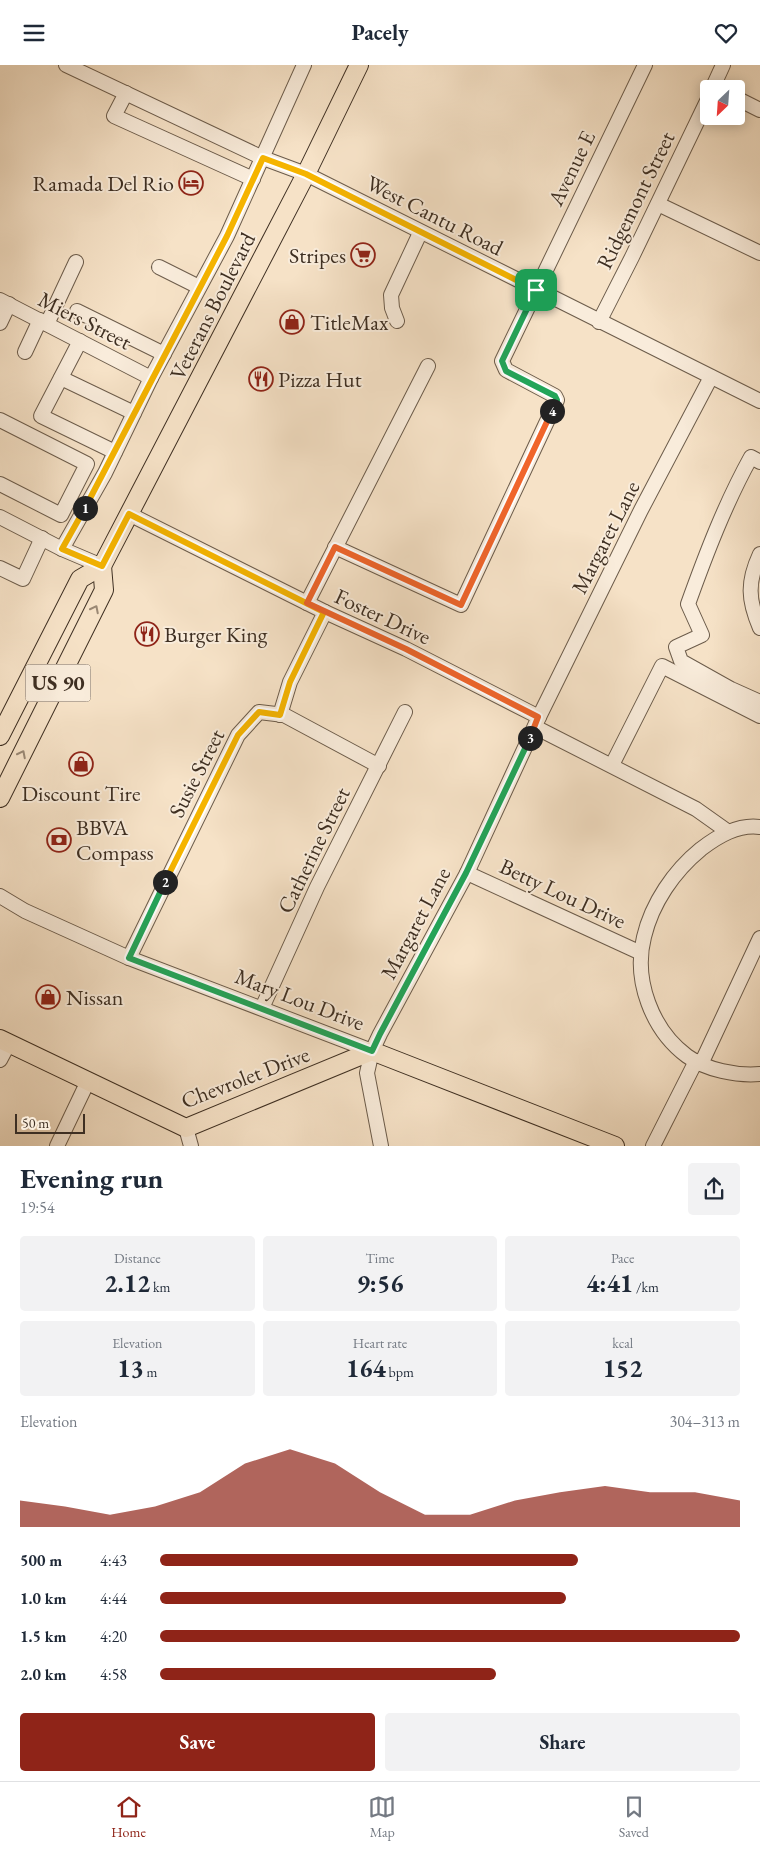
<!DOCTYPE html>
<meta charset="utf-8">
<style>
:root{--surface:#fff;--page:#f2f2f3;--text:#1f2937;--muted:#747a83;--line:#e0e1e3;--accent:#8f2418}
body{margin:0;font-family:"EB Garamond",serif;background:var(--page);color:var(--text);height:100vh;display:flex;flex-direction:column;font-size:19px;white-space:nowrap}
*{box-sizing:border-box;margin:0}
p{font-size:16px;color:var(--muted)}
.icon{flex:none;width:28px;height:28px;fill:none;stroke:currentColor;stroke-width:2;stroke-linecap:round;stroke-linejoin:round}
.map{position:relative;height:1081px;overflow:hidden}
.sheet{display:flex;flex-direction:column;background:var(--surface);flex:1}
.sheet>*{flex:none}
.needle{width:32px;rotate:205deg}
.fabs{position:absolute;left:700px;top:15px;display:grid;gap:10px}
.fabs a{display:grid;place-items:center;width:45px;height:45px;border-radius:5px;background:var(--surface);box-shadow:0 2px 12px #0003;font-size:25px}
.scale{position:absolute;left:15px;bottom:12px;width:70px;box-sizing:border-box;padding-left:5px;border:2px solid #3e2f22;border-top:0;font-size:14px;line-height:18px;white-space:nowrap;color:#3e2f22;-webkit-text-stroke:4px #f9ecdb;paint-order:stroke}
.pin{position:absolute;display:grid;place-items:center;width:42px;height:42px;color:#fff;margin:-21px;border-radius:10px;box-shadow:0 2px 8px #0006}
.km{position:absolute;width:25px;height:25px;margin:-12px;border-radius:50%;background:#222;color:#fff;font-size:14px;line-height:25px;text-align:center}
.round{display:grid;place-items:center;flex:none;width:52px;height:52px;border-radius:5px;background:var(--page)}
.head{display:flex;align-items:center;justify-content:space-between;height:85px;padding:0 20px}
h1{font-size:28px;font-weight:700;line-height:38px}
.stats{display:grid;grid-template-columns:repeat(3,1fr);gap:8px;height:85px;padding:5px 20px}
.stats div{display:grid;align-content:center;border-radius:5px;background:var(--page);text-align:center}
.stats b{font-size:25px;font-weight:700}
.stats small{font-size:14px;font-weight:400}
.stats p{font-size:14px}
.chart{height:140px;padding:10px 20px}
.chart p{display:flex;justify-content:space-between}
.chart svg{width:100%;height:90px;margin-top:5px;fill:var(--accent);opacity:.7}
.action{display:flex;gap:10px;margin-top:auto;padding:10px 20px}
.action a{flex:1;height:58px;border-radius:5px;background:var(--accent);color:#fff;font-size:20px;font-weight:700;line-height:58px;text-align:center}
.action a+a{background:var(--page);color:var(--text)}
ul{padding:0 20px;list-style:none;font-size:16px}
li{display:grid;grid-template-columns:80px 60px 1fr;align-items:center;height:38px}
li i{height:12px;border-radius:6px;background:var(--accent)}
header{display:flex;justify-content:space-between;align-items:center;height:65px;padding:0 20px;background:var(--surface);font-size:22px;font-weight:700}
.menu{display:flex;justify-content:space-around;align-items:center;height:70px;border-top:1px solid var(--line);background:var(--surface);font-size:14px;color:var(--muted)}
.menu a{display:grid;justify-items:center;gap:2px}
.menu .selected{color:var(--accent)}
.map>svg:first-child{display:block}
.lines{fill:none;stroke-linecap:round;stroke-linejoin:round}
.minor-casing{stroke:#6c5c4b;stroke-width:16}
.major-casing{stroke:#3e2f22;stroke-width:20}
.minor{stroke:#f9ecdb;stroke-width:14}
.major{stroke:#f6e2c7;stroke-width:18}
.oneway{stroke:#9a8874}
.split-1-casing{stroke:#fff;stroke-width:10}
.split-2-casing{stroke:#fff;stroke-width:10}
.split-3-casing{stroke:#fff;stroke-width:10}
.split-4-casing{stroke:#fff;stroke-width:10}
.split-5-casing{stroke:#fff;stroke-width:10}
.split-1{stroke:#f5b400;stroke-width:6}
.split-2{stroke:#f5b400;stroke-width:6}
.split-3{stroke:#22a559;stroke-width:6}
.split-4{stroke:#f0652b;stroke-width:6}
.split-5{stroke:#22a559;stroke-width:6}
.labels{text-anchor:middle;stroke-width:4;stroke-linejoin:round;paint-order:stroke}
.shield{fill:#f9ecdb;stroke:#76685a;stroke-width:1}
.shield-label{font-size:21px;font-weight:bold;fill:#3e2f22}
.street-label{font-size:22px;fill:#3e2f22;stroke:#f9ecdb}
.poi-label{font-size:22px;fill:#3e2f22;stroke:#f9ecdb;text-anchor:start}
</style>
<header><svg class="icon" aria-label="menu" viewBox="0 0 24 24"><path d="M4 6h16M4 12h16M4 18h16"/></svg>Pacely<svg class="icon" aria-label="heart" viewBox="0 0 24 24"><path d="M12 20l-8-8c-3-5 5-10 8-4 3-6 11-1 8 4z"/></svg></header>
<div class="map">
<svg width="760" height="1081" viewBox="0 0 760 1081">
<rect width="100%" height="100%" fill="#f6e2c7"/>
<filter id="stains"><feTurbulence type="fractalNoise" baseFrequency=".004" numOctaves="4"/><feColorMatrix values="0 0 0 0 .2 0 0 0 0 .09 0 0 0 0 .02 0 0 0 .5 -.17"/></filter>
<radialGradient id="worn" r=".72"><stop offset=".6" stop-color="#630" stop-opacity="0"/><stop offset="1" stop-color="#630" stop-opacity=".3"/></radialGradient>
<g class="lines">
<g class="minor-casing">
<g id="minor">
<path d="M 66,0 L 263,93 L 306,109 L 760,336"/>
<path d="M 712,24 L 723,0"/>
<path d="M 126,28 L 114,51 L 253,114"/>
<path d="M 736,33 L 760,45"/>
<path d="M 658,139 L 760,188"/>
<path d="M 159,202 L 199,222"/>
<path d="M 0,235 L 151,313"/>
<path d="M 77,246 L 164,289"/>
<path d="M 397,256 L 392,243 L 391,230 L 420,168"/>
<path d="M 599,257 L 632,192 L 709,32"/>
<path d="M 0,258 L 9,239"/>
<path d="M 47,259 L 76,197"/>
<path d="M 80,276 L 41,351 L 115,387"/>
<path d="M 25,287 L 40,255"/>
<path d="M 61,313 L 134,348"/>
<path d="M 0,355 L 87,399 L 61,450 L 0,419"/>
<path d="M 760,397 L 751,392 C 725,439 706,489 688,539 L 702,570 L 676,582 L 681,596 L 731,624 L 760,637"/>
<path d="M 129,449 L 325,547 L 406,584 L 539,652"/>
<path d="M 0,452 L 62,484 L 102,501"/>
<path d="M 335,482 L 461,540 L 557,335 L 555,331 L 506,305 L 502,296 L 645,0"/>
<path d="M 62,484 L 105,408 L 151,313 L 227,171 L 304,0"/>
<path d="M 760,489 C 747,517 748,535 760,563"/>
<path d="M 0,503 L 23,514 L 42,473"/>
<path d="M 307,538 L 428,301"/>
<path d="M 280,650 L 290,617 L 325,547"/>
<path d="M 535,662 L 696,744 L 727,766"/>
<path d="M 612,700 L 662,601 L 760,651"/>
<path d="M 760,762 C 738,759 718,771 701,784 C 674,806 652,838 644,872 C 633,915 652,965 687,991 C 706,1005 737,1011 760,1009"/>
<path d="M 467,808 L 641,888"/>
<path d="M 0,831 L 25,846 L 129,893 L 372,986"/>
<path d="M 129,893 L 238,670 L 259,647 L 284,650 L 379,701"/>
<path d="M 262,943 L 317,822 L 405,647"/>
<path d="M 0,995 L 9,978"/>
<path d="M 701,999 L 760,873"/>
<path d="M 186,1063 L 191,1081"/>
<path d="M 57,1081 L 88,1016"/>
<path d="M 381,1081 L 367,1008 L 372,986 L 380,969 L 467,808 L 539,652 L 641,445 L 711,312"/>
<path d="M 653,1081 L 696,996"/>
</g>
</g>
<g class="major-casing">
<g id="major">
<path d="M 0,671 L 80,514 L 102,501 L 306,109 L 359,0"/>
<path d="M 0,733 L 104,525 L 102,501"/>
<path d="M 0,974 L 186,1063 L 372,986 L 615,1081"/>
</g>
</g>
<use href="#minor" class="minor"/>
<use href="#major" class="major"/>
</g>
<defs><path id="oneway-chevron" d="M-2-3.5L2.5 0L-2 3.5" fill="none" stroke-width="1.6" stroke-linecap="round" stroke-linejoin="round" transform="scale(1.25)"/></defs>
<g class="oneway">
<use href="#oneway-chevron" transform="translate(95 544) rotate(-63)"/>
<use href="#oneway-chevron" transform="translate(22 689) rotate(-63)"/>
</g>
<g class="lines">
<g class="split-1-casing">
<path id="split-1" d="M 85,443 L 227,171 L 263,93 L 306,109 L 536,225"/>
</g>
<g class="split-2-casing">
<path id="split-2" d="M 85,443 L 62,484 L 102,501 L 129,449 L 324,547 L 290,617 L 280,650 L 259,647 L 238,670 L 165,817"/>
</g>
<g class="split-3-casing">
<path id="split-3" d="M 165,817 L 129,893 L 372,986 L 380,969 L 466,808 L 530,673"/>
</g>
<g class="split-4-casing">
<path id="split-4" d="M 530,673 L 538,652 L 406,584 L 307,538 L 335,482 L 461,540 L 552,346"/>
</g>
<g class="split-5-casing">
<path id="split-5" d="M 536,225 L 502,296 L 506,306 L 555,331 L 557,335 L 552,346"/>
</g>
<use href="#split-1" class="split-1"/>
<use href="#split-2" class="split-2"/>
<use href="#split-3" class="split-3"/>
<use href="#split-4" class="split-4"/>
<use href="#split-5" class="split-5"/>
</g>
<defs>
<g id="hotel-ring" transform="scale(1.25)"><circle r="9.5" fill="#f9ecdb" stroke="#8f2418" stroke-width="1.5"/><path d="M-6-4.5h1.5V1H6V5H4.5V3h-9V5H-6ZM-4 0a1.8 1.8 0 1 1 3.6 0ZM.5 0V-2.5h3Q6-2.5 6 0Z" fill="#8f2418"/></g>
<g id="supermarket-ring" transform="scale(1.25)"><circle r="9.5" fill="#f9ecdb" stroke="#8f2418" stroke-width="1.5"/><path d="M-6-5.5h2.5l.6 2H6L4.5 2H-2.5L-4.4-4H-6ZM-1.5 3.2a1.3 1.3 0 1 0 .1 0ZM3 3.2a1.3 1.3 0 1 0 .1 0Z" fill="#8f2418"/></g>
<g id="shop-ring" transform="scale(1.25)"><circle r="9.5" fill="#f9ecdb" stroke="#8f2418" stroke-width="1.5"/><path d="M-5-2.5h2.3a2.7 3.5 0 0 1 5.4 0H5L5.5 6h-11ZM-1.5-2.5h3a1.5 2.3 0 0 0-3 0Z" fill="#8f2418"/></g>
<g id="restaurant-ring" transform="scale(1.25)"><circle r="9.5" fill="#f9ecdb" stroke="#8f2418" stroke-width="1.5"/><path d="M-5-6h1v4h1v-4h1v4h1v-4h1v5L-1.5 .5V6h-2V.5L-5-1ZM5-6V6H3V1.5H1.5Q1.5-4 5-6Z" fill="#8f2418"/></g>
<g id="bank-ring" transform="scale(1.25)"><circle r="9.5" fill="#f9ecdb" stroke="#8f2418" stroke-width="1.5"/><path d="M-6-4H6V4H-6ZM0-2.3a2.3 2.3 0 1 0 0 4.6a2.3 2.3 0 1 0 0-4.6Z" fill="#8f2418"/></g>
</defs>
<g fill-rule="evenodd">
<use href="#hotel-ring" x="191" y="118"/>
<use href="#supermarket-ring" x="363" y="190"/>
<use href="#shop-ring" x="292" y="257"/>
<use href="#restaurant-ring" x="261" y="314"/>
<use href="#restaurant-ring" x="147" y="569"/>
<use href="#shop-ring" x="81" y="699"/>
<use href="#bank-ring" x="59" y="775"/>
<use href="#shop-ring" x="48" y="932"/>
</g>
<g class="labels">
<rect class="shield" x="25.5" y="599.5" width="65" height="37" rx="4"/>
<g class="shield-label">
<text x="58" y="625">US 90</text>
</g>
<g class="street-label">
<text transform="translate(571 103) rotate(-64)" y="8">Avenue E</text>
<text transform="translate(635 135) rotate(-64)" y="8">Ridgemont Street</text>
<text transform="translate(435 150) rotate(27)" y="8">West Cantu Road</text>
<text transform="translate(212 241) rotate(-63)" y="8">Veterans Boulevard</text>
<text transform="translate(85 255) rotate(27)" y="8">Miers Street</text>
<text transform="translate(605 472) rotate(-63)" y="8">Margaret Lane</text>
<text transform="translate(383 551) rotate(25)" y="8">Foster Drive</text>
<text transform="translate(196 708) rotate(-63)" y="8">Susie Street</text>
<text transform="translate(313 785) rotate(-64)" y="8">Catherine Street</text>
<text transform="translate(563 828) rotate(25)" y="8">Betty Lou Drive</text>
<text transform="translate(415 858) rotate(-62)" y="8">Margaret Lane</text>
<text transform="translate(300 934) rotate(21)" y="8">Mary Lou Drive</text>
<text transform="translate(245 1012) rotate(-21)" y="8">Chevrolet Drive</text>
</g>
<g class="poi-label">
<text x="174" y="126" text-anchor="end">Ramada Del Rio</text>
<text x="346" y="198" text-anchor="end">Stripes</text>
<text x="310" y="265">TitleMax</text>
<text x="278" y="322">Pizza Hut</text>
<text x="164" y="577">Burger King</text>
<text x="81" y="736" text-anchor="middle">Discount Tire</text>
<text x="76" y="770">BBVA<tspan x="76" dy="25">Compass</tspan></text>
<text x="66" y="940">Nissan</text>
</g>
</g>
<rect width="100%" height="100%" filter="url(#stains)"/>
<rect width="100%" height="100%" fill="url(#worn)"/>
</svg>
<div class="fabs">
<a><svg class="needle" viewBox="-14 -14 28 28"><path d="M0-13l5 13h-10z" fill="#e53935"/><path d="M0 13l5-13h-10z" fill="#747a83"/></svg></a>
</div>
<div class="scale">50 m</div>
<div class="pin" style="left:536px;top:225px;background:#1e9e55"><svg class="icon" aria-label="arrive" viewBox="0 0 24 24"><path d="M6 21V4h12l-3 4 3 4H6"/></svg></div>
<b class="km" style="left:85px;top:443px">1</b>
<b class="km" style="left:165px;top:817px">2</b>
<b class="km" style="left:530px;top:673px">3</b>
<b class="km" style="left:552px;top:346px">4</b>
</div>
<section class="sheet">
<div class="head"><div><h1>Evening run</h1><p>19:54</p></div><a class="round"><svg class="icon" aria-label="share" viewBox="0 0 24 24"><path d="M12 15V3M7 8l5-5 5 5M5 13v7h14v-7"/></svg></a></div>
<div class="stats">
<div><p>Distance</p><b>2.12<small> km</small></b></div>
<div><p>Time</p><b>9:56</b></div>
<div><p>Pace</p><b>4:41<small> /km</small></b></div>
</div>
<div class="stats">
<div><p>Elevation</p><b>13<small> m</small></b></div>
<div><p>Heart rate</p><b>164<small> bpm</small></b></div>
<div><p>kcal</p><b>152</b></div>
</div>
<div class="chart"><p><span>Elevation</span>304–313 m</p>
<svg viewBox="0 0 160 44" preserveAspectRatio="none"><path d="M0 44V31L10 34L20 38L30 34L40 27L50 13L60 6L70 13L80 27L90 38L100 38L110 31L120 27L130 24L140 27L150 27L160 31V44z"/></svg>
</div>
<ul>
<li><b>500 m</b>4:43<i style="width:72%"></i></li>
<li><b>1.0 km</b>4:44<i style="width:70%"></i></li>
<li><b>1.5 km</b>4:20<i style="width:100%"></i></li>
<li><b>2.0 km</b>4:58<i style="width:58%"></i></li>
</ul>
<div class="action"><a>Save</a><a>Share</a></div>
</section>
<nav class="menu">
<a class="selected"><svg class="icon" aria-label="home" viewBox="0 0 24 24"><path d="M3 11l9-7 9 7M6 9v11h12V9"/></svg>Home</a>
<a><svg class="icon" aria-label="map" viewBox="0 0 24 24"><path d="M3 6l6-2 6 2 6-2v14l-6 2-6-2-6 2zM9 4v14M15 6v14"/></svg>Map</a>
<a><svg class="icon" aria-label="saved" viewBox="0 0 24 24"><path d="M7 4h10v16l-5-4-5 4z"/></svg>Saved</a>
</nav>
